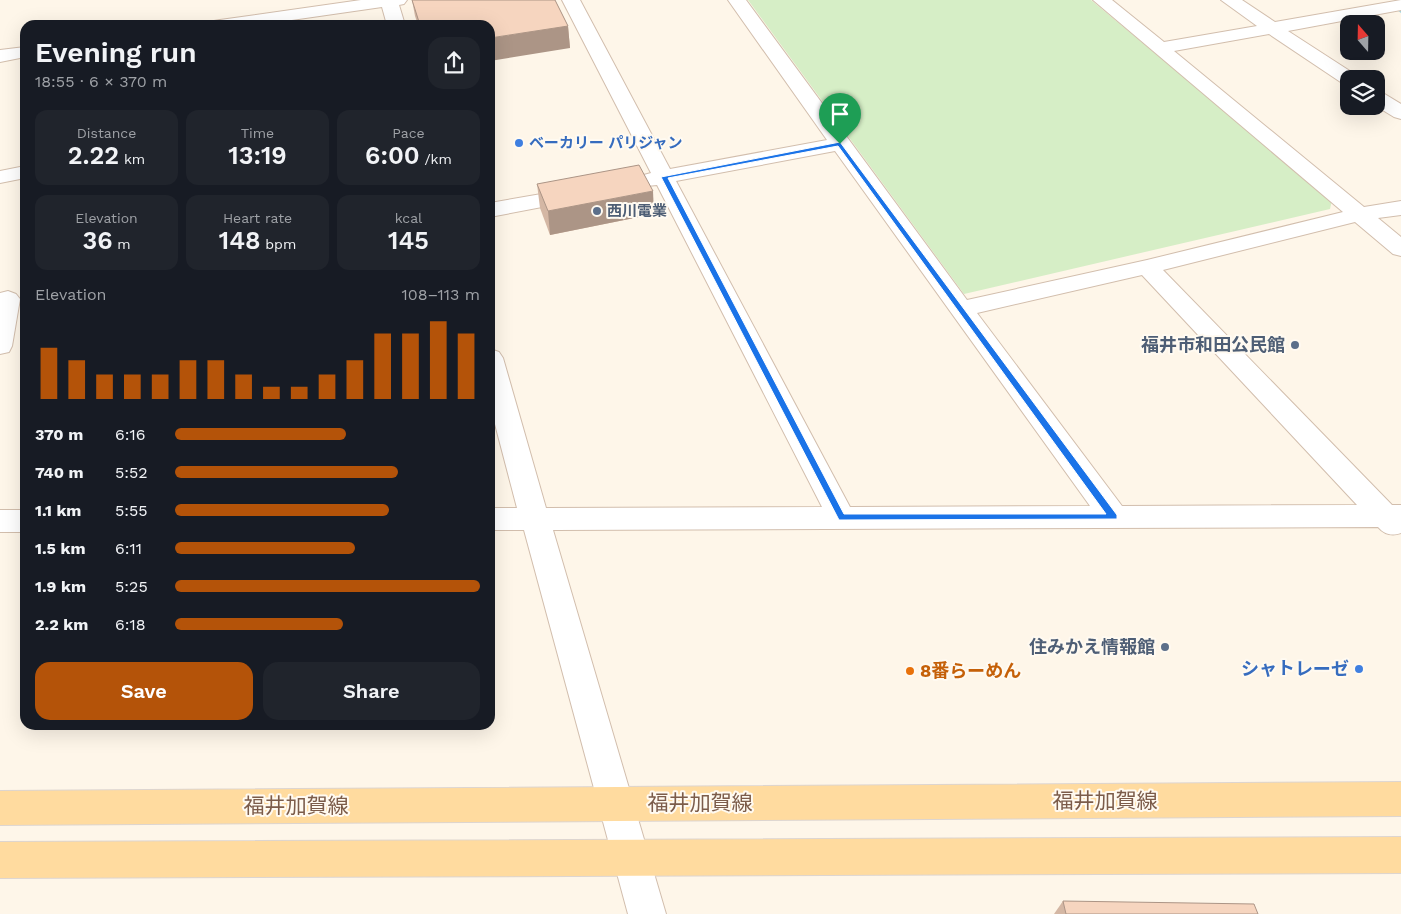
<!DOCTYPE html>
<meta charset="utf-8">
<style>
:root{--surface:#171b24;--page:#20242c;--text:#f1f3f6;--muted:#9ea1a6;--accent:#b45309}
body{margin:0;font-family:"Work Sans","Noto Sans JP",sans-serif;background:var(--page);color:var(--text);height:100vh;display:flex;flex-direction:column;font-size:19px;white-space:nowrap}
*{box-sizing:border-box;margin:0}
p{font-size:16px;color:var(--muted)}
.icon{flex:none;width:28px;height:28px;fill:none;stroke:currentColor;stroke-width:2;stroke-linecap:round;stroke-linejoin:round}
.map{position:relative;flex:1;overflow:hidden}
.drawer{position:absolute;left:20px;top:20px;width:475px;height:710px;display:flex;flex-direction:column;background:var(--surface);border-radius:15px;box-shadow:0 5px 20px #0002}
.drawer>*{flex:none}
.needle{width:32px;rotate:340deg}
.fabs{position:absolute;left:1340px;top:15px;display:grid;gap:10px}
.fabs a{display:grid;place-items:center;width:45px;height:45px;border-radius:10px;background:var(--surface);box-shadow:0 5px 20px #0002;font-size:25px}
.pin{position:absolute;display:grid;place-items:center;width:42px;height:42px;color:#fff;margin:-51px -21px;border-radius:50% 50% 50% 0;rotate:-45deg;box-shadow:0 0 5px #0007}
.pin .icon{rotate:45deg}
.round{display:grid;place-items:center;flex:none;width:52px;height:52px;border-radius:15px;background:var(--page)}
.headline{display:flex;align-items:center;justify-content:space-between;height:85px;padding:0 15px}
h1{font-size:28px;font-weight:600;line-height:38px}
.stats{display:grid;grid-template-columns:repeat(3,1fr);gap:8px;height:85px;padding:5px 15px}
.stats div{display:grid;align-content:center;border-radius:12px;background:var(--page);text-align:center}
.stats b{font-size:25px;font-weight:600}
.stats small{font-size:14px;font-weight:400}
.stats p{font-size:14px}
.chart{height:140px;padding:10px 15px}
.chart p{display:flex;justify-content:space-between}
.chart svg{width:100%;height:90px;margin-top:5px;stroke:var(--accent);stroke-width:6}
.button{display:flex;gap:10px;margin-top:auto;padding:10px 15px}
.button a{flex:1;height:58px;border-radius:15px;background:var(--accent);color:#fff;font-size:20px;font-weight:600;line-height:58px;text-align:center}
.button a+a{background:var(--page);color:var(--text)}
ul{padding:0 15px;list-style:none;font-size:16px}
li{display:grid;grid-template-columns:80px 60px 1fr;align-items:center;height:38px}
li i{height:12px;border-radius:6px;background:var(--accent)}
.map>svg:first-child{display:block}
.green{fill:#d6eec6}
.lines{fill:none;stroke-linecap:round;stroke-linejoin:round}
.stream{fill:#a1d3dd;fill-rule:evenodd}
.minor-casing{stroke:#d2bead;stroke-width:2}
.major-casing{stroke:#ddd5d0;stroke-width:2}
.minor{fill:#fff;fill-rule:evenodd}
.major{fill:#ffdb9f;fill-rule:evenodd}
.wall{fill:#d4b7a4}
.shaded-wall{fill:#ac9586}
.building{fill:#f6d5bf;stroke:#ac9586}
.route{fill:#1a73e8;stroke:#fff;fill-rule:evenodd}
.shop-dot{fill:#3f7fe0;stroke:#fffaf1;stroke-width:2}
.service-dot{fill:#5c6f8a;stroke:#fffaf1;stroke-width:2}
.food-dot{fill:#e8710a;stroke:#fffaf1;stroke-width:2}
.labels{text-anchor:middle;stroke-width:4;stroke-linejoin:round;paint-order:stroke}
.far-shop-label{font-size:15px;font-weight:bold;fill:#366cbe;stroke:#fffaf1;text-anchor:start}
.far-service-label{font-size:15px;font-weight:bold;fill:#4e5e75;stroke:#fffaf1;text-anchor:start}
.service-label{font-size:18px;font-weight:bold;fill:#4e5e75;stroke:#fffaf1;text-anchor:end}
.shop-label{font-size:18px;font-weight:bold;fill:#366cbe;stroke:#fffaf1;text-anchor:end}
.food-label{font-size:18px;font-weight:bold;fill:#c56008;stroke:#fffaf1;text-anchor:start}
.near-street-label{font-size:21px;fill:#7c5c4a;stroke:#fffaf1}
</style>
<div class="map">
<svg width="1401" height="914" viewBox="0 0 1401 914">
<rect width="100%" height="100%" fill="#fef6e9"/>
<path class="green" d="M 748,0 L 1091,0 L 1332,200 L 1330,209 L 964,294 Z"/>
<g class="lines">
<path class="stream" d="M 1401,8 L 1401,13 L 1397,10 Z"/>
<g class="minor-casing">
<g id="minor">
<path d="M 361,0 L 407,0 L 404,4 L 399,5 L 405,25 L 387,25 L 382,7 L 257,25 L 211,25 L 214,21 L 220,20 Z"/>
<path d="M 562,0 L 580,0 L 670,169 L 827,140 L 728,0 L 746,0 L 967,300 L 1147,260 L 1343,212 L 1093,0 L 1112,0 L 1164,42 L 1257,26 L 1221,0 L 1242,0 L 1275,22 L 1401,0 L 1401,10 L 1288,31 L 1356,75 L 1358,79 L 1349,79 L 1349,85 L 1342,83 L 1269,34 L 1174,51 L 1364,207 L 1401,201 L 1401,215 L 1378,218 L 1401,237 L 1401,256 L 1393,254 L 1355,222 L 1163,270 L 1392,505 L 1401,505 L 1401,533 C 1392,536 1385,535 1378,527 L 553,530 L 666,914 L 628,914 L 524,530 L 490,530 L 490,508 L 517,508 L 490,405 L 490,349 L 499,352 L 503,358 L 546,508 L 822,507 L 657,185 L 647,186 L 640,184 L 636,180 L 640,176 L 651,173 ZM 835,151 L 1090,506 L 850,507 L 676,181 ZM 1142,275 L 1357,505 L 1122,506 L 977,313 Z"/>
<path d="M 25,47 L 25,57 L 0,62 L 0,50 Z"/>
<path d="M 1376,91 L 1383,93 L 1401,104 L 1401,119 L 1394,117 L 1376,106 Z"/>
<path d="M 25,166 L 25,178 L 0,183 L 0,171 Z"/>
<path d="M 576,188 L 584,189 L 587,194 L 584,199 L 490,217 L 490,203 Z"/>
<path d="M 8,291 L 16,294 L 20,299 L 12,346 L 9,352 L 0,354 L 0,293 Z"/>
<rect x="0" y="510" width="25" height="22"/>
</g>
</g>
<g class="major-casing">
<g id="major">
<path d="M 1401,782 L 1401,816 L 0,825 L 0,791 Z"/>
<path d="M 1401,837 L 1401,873 L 0,878 L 0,842 Z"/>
</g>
</g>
<use href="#minor" class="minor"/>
<use href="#major" class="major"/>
</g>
<g class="wall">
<path d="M 412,0 L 555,0 L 568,26 L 570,48 L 490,25 L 418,25 L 415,16 Z"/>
<path d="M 537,184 L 654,214 L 550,235 L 540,208 Z"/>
<path d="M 1063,901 L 1258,914 L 1054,914 Z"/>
</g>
<g class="shaded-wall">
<path d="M 568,26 L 570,48 L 490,61 L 490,38 Z"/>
<path d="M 653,191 L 654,214 L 550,235 L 548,211 Z"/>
</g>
<g class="building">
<path d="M 412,0 L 555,0 L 568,26 L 490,38 L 490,25 L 420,25 Z"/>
<path d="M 639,165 L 653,191 L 548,211 L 537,184 Z"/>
<path d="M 1063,901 L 1254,904 L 1258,914 L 1066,914 Z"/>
</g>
<path class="route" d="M 840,142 L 1117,515 L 1117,519 L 839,520 L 661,177 ZM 838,146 L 1106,514 L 844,514 L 668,178 Z"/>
<g class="shop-dot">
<circle cx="519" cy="143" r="5"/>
<circle cx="1359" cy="669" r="5"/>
</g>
<g class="service-dot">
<circle cx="597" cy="211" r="5"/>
<circle cx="1295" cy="345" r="5"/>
<circle cx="1165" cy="647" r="5"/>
</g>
<circle class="food-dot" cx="910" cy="671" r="5"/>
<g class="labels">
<g class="far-shop-label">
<text x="529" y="148">ベーカリー パリジャン</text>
</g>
<g class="far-service-label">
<text x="607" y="216">西川電業</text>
</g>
<g class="service-label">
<text x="1285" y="351">福井市和田公民館</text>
<text x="1155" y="653">住みかえ情報館</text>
</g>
<g class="shop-label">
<text x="1349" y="675">シャトレーゼ</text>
</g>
<g class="food-label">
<text x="920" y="677">8番らーめん</text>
</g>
<g class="near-street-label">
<text x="1105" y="808">福井加賀線</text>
<text x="700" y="810">福井加賀線</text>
<text x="296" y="813">福井加賀線</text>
</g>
</g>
</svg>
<div class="fabs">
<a><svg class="needle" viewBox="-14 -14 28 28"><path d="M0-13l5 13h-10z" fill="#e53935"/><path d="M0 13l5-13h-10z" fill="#9ea1a6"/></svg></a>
<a><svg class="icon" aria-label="layers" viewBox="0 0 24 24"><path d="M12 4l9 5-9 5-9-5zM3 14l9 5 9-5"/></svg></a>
</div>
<div class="pin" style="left:840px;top:144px;background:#1e9e55"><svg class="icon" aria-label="arrive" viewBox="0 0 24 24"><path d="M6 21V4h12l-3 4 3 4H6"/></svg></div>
<section class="drawer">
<div class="headline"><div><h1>Evening run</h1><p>18:55 · 6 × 370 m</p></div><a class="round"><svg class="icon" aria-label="share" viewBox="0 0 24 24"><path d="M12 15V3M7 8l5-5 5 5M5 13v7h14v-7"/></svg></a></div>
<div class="stats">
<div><p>Distance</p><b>2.22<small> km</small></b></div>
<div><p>Time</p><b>13:19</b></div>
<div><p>Pace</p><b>6:00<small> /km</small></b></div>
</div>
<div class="stats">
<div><p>Elevation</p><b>36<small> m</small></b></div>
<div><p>Heart rate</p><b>148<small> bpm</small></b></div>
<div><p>kcal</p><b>145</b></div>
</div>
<div class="chart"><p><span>Elevation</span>108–113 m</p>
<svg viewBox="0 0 160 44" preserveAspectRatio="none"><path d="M5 44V19M15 44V25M25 44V32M35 44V32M45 44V32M55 44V25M65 44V25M75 44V32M85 44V38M95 44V38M105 44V32M115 44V25M125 44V12M135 44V12M145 44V6M155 44V12"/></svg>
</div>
<ul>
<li><b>370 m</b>6:16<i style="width:56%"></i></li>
<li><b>740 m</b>5:52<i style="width:73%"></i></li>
<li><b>1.1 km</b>5:55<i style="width:70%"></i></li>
<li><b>1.5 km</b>6:11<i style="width:59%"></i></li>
<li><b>1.9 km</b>5:25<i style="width:100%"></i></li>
<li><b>2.2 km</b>6:18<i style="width:55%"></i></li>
</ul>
<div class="button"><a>Save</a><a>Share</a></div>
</section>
</div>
